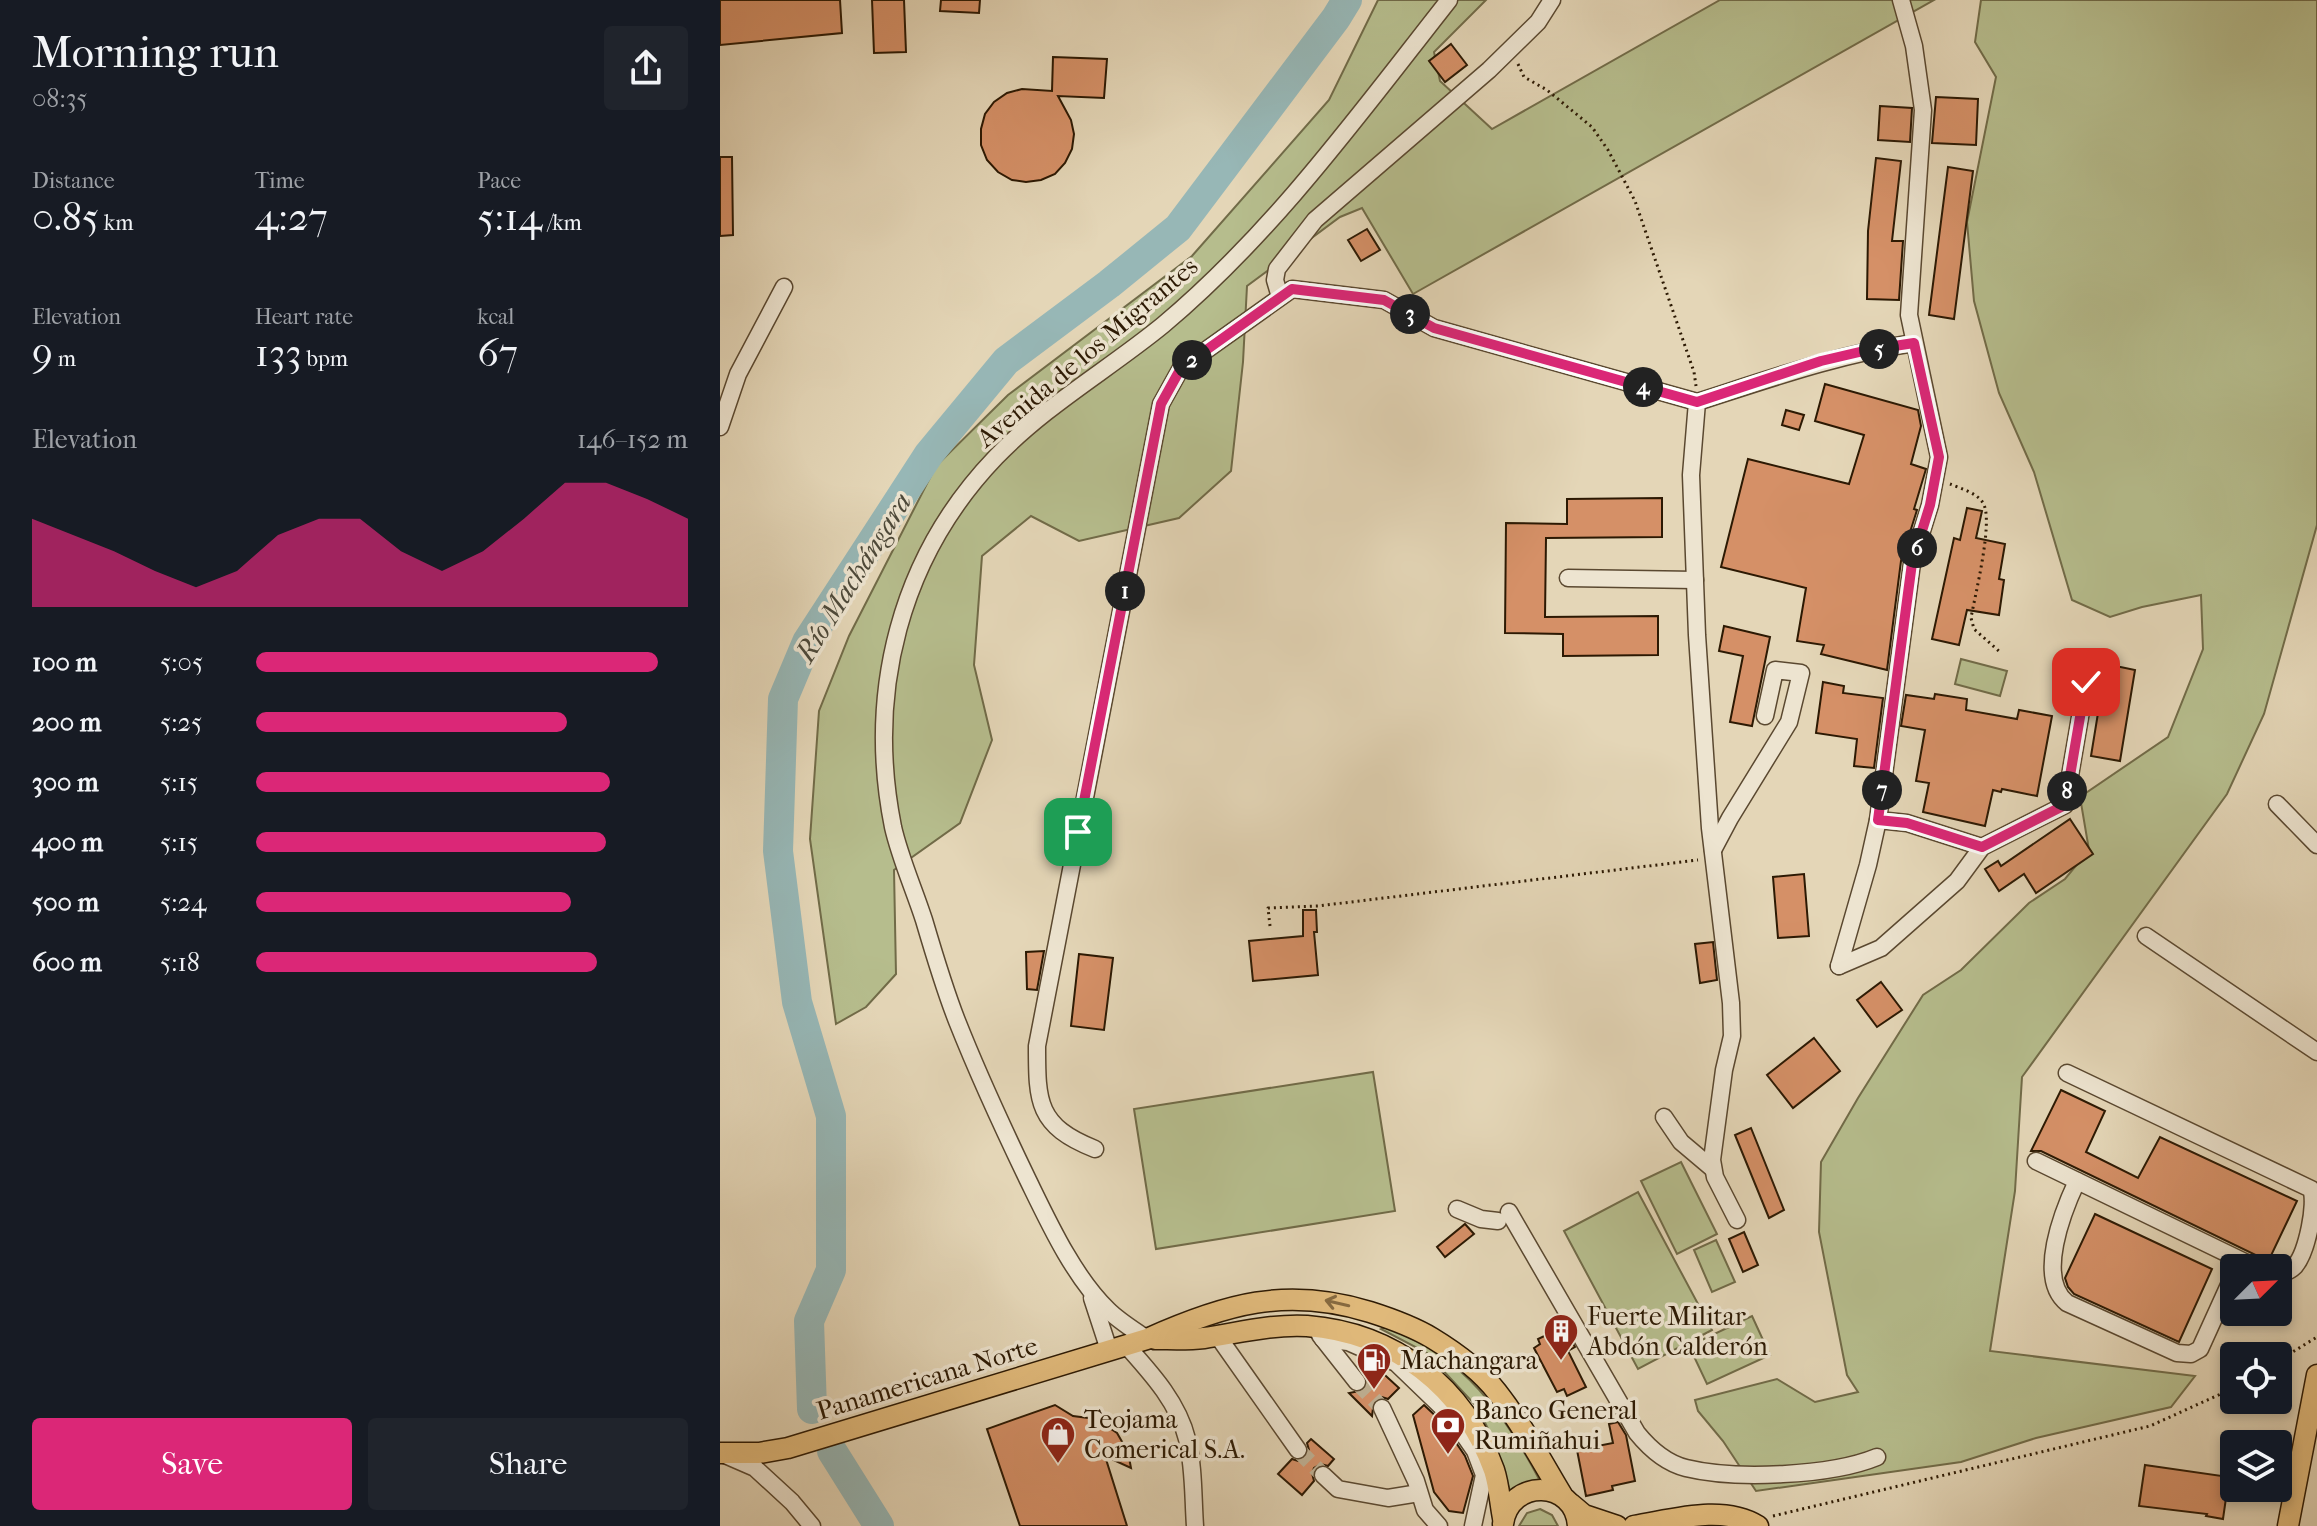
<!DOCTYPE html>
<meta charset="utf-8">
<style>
:root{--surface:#171b24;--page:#20242c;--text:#f1f3f6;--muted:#9ea1a6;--accent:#db2777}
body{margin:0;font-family:"IM FELL French Canon",serif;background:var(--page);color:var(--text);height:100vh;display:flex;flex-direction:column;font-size:30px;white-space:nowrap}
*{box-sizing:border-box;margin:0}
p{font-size:26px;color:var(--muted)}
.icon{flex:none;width:44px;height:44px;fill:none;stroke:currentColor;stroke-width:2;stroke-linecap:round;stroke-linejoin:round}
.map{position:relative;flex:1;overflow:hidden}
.side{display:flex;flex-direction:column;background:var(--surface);width:720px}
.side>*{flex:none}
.needle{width:52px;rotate:66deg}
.buttons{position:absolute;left:1500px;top:1254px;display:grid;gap:16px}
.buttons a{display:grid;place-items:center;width:72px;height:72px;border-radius:8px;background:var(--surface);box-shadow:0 4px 12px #0003;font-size:40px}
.pin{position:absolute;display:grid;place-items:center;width:68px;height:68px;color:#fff;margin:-34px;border-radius:16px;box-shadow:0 4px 12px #0006}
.km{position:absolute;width:40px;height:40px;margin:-20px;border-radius:50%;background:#222;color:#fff;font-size:22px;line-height:40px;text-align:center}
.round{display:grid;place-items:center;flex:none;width:84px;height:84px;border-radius:8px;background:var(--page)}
.headline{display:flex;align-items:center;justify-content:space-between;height:136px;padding:0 32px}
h1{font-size:44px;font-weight:600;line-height:60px}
.stats{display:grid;grid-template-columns:repeat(3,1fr);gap:12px;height:136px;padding:8px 32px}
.stats div{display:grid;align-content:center}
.stats b{font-size:40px;font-weight:600}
.stats small{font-size:22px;font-weight:400}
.stats p{font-size:22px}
.chart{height:224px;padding:16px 32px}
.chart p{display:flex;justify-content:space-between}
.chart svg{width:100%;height:144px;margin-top:8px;fill:var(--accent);opacity:.7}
.cta{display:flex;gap:16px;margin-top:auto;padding:16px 32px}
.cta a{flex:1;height:92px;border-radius:8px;background:var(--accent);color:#fff;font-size:32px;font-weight:600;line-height:92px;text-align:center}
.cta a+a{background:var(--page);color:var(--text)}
ul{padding:0 32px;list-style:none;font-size:26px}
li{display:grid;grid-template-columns:128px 96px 1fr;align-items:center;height:60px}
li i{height:20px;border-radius:10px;background:var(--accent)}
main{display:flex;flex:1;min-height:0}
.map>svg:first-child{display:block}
.green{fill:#b6bd8d;stroke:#716b48;stroke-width:2}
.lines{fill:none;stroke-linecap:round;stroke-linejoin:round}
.river{stroke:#97b7b6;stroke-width:30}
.building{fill:#d59067;stroke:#2c1903;stroke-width:2}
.minor-tunnel{stroke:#bfb093;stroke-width:16;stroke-dasharray:16 8;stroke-linecap:butt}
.minor-casing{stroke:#5a4830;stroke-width:19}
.major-casing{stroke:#2c1903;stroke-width:23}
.path{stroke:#2c1903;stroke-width:3;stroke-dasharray:2 4;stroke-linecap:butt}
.minor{stroke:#ede4d0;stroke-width:16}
.major{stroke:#e2bb7c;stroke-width:20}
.oneway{stroke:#876a40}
.route-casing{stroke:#fff;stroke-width:16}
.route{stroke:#db2777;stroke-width:10}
.labels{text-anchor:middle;stroke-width:7;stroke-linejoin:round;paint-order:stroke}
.street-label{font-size:26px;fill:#2c1903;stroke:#ede4d0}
.poi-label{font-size:26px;fill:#2c1903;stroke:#ede4d0;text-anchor:start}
.water-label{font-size:28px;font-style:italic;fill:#4c4839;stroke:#ede4d0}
</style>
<main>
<section class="side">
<div class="headline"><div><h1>Morning run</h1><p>08:35</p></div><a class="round"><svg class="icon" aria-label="share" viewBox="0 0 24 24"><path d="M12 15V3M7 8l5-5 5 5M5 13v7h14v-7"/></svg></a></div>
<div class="stats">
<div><p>Distance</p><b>0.85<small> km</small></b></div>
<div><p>Time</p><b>4:27</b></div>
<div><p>Pace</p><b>5:14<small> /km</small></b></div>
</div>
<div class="stats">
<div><p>Elevation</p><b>9<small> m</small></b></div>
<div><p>Heart rate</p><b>133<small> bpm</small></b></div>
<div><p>kcal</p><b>67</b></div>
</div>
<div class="chart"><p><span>Elevation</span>146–152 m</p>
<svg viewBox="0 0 160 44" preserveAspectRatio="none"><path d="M0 44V17L10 22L20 27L30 33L40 38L50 33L60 22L70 17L80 17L90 27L100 33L110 27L120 17L130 6L140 6L150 11L160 17V44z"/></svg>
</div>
<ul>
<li><b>100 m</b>5:05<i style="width:93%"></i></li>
<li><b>200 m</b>5:25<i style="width:72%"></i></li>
<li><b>300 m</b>5:15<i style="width:82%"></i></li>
<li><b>400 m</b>5:15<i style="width:81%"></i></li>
<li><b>500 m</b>5:24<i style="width:73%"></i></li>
<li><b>600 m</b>5:18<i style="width:79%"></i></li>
</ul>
<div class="cta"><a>Save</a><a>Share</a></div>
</section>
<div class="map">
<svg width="1597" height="1526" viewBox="0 0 1597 1526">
<rect width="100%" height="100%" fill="#e4d6b7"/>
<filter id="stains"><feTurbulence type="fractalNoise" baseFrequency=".0025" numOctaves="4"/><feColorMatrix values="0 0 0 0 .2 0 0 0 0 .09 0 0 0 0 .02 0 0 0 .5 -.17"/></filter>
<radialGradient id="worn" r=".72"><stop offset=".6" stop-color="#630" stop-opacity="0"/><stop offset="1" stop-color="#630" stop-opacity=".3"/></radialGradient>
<g class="green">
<path d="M 658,0 L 766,0 L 714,52 L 720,81 L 772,129 L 1000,0 L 1214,0 L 693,294 L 642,208 L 620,217 L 527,286 L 523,362 L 511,471 L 459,518 L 359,541 L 311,516 L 262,556 L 254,665 L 272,740 L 240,823 L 174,870 L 176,974 L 146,1007 L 116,1024 L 90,839 L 99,711 L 129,636 L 216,466 L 288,395 L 472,256 L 609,100 Z"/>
<path d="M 1261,0 L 1597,0 L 1597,525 L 1544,714 L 1507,794 L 1302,1077 L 1295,1191 L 1270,1351 L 1475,1376 L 1451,1407 L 1316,1438 L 1241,1462 L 1036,1491 L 1003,1441 L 978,1411 L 975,1400 L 1057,1379 L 1095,1402 L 1138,1392 L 1127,1375 L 1099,1232 L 1101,1162 L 1138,1098 L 1203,995 L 1241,970 L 1309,903 L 1345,879 L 1369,850 L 1360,797 L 1448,737 L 1483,649 L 1481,595 L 1422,607 L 1390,617 L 1352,600 L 1314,472 L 1279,393 L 1254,301 L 1247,222 L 1276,77 L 1255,42 Z"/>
<path d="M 1241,659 L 1287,671 L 1280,696 L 1235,684 Z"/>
<path d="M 653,1072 L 675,1211 L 436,1249 L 414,1109 Z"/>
<path d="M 961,1162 L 997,1234 L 957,1254 L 921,1181 Z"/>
<path d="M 918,1192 L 992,1330 L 918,1369 L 844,1231 Z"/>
<path d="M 996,1240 L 1015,1282 L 992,1292 L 974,1250 Z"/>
<path d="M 1032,1316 L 1050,1355 L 987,1384 L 969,1346 Z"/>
<path d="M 670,1325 C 744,1360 783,1410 820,1481 L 790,1491 L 773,1439 L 758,1408 L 707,1353 L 661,1329 Z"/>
<path d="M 820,1509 L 832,1515 L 838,1526 L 799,1526 L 807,1513 Z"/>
</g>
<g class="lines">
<g class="river">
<path d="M 92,1409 L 89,1321 L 111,1270 L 111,1116 L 77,1002 L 58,851 L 63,699 L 87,642 L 209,454 L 286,361 L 389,284 L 458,228 L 616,18 L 627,0"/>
<path d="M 112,1451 L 159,1526"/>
</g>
</g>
<g class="building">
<path d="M 0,0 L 120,0 L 122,33 L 0,45 Z"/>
<path d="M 152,0 L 184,0 L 186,52 L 154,53 Z"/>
<path d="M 221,0 L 260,0 L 259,13 L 220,11 Z"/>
<path d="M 731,44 L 747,65 L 725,82 L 709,61 Z"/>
<path d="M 333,57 L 387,59 L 384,98 L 338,96 L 351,120 L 354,134 L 352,149 L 345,163 L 335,174 L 321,180 L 306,182 L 292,180 L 278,172 L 267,160 L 261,145 L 261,129 L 265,114 L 274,102 L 287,93 L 302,89 L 332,91 Z"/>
<path d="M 1216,97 L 1258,99 L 1256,145 L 1212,143 Z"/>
<path d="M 1160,106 L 1192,108 L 1190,142 L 1158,140 Z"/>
<path d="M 0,157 L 12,157 L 13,235 L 0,236 Z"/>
<path d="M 1156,158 L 1181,161 L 1172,241 L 1183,241 L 1179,300 L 1147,299 L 1148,231 Z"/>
<path d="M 1228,167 L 1253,171 L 1234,319 L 1209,315 Z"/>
<path d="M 647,229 L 660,250 L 641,261 L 628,240 Z"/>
<path d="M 1105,384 L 1198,410 L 1201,426 L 1191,464 L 1206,469 L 1194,509 L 1197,510 L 1181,561 L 1167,670 L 1101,654 L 1104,645 L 1077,641 L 1086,588 L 1001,567 L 1028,459 L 1129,484 L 1144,435 L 1095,421 Z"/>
<path d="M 1066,410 L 1084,415 L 1079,430 L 1062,425 Z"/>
<path d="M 942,498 L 942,537 L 826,538 L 825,617 L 938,616 L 938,655 L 843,656 L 843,634 L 785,633 L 786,523 L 847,524 L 847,499 Z"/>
<path d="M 1247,508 L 1262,511 L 1256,538 L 1285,544 L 1279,579 L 1284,580 L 1279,615 L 1247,610 L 1239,645 L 1212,639 L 1234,538 L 1240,540 Z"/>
<path d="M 1004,626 L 1050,637 L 1032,726 L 1010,722 L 1023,656 L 999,651 Z"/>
<path d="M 1386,664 L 1415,670 L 1400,761 L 1371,756 Z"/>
<path d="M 1103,682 L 1124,686 L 1123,693 L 1163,698 L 1154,768 L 1134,766 L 1137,739 L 1096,733 Z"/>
<path d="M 1215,694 L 1247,699 L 1246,710 L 1297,719 L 1299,710 L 1332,716 L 1317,796 L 1282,789 L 1281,792 L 1273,790 L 1265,826 L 1203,812 L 1209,783 L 1196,781 L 1205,730 L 1181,726 L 1186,695 L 1214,699 Z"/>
<path d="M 1350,819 L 1373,854 L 1316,893 L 1304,874 L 1279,891 L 1265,869 L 1278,861 L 1281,866 Z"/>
<path d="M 1084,874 L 1089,936 L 1058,938 L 1053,877 Z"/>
<path d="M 583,910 L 596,910 L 597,932 L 594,932 L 598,975 L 533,981 L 529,941 L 583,936 Z"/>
<path d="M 993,942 L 997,980 L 980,983 L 975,944 Z"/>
<path d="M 324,951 L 317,990 L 307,989 L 306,952 Z"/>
<path d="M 359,954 L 393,958 L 384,1030 L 351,1026 Z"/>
<path d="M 1161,982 L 1182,1010 L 1157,1027 L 1137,1000 Z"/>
<path d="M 1094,1038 L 1120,1071 L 1073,1108 L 1047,1075 Z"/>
<path d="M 1341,1090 L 1385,1111 L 1366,1152 L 1418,1178 L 1440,1137 L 1577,1201 L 1547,1264 L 1542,1258 L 1321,1151 L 1311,1151 Z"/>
<path d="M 1031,1128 L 1064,1210 L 1049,1218 L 1015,1135 Z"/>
<path d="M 1375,1214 L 1492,1269 L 1459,1342 L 1354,1294 L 1348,1287 L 1345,1278 Z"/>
<path d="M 745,1224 L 754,1234 L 725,1257 L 717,1247 Z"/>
<path d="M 1024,1232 L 1038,1265 L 1023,1272 L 1009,1239 Z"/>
<path d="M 843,1327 L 855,1347 L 848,1351 L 866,1387 L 847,1396 L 844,1389 L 837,1392 L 814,1348 L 820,1344 L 818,1339 Z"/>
<path d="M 655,1366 L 679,1388 L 668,1399 L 662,1397 L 654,1401 L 652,1416 L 629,1393 L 644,1390 L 648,1381 L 646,1376 Z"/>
<path d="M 335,1405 L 353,1416 L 376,1419 L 397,1433 L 408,1452 L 411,1468 L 385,1456 L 407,1526 L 300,1526 L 267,1429 Z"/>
<path d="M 704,1405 L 722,1422 L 745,1456 L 753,1476 L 743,1513 L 729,1511 L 714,1492 L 693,1415 Z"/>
<path d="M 898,1422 L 906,1435 L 915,1481 L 892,1486 L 893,1490 L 866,1496 L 857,1450 L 893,1443 L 889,1424 Z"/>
<path d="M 591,1439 L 614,1459 L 608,1466 L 601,1464 L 594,1468 L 592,1473 L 594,1481 L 582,1495 L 558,1474 L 572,1459 L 578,1461 L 585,1458 L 589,1450 L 587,1443 Z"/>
<path d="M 1425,1465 L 1509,1477 L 1503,1519 L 1486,1516 L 1487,1514 L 1419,1506 Z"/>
</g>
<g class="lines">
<g class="minor-tunnel">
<path d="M 637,1382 L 662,1408"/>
<path d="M 578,1450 L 603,1475"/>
</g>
<g class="minor-casing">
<g id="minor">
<path d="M 560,297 L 555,280 L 557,269 L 595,220 L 769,70 L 818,22 L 832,0"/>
<path d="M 977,402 C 1049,379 1119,354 1194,343"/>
<path d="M 0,427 L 18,374 L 64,287"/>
<path d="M 848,578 L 975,580"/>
<path d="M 1557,804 L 1597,845"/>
<path d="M 1158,820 L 1187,823 L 1262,847"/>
<path d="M 993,850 L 1010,818 L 1069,722 L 1081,673 L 1055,670 L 1045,716"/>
<path d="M 1426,936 L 1597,1052"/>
<path d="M 1119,966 L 1148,865 L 1158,820 L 1192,563 L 1210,505 L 1219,457 L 1189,315 L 1203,110 L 1194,46 L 1181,0"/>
<path d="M 1119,966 L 1161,948 L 1237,881 L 1262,847 L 1345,805 L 1366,682"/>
<path d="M 1347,1073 L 1591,1189 C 1597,1203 1587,1252 1575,1266 C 1570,1271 1565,1273 1558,1274"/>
<path d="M 944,1117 L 961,1142 L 993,1169"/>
<path d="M 375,1149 C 317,1126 317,1102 317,1046 L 441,404 L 461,368 L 572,289 L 664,300 L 714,328 L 977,402 L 971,475 L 977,635 L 990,828 L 1011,1003 L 1012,1036 L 1004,1070 L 992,1160 L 995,1177 L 1017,1220"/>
<path d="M 1316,1161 L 1537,1268"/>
<path d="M 1357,1181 C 1343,1211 1316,1278 1347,1303 L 1457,1353 L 1471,1354 L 1480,1349 L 1514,1274"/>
<path d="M 737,1209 L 761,1219 L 778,1221"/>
<path d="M 789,1212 L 917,1433 C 930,1449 946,1463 966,1468 C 1015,1480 1111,1476 1157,1457"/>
<path d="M 372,1298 L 389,1350"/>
<path d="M 497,1335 L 578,1450"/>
<path d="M 600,1335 L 637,1382"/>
<path d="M 427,1339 C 414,1330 399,1321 388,1310 C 353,1276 328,1221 307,1178 C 282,1126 258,1074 237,1021 C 224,988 214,954 204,920 C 194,889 180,858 173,827 C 146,692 180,557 276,457 C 326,405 388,370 443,325 C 554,232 640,113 729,0"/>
<path d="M 603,1339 L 628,1342 L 676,1363 L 730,1415 L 755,1451 L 764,1475 L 753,1526"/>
<path d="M 406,1345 C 431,1373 458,1402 467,1439 C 474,1466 473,1498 475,1526"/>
<path d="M 662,1408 L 696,1481 L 705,1510 L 719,1526"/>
<path d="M 5,1455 L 35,1468 L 72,1502 L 92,1526"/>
<path d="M 603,1475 L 618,1489 L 668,1498 L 699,1493"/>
</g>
</g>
<g class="major-casing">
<g id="major">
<path d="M 435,1339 C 451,1339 468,1340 484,1338 C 518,1333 552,1324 587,1326 C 675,1333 744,1387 774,1470 C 779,1485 780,1503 783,1518"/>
<path d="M 0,1453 L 39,1453 L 68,1448 L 427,1339 C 505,1304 566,1286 650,1312 C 672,1319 692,1326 712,1338 C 735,1352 760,1370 777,1392 C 802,1424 821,1460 842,1495"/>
<path d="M 851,1504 L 864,1515 L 897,1526"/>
<path d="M 783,1524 C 789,1478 855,1479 858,1526"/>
<path d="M 914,1526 C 952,1520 1002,1504 1038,1526"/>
<path d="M 1568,1526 L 1597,1375"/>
</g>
</g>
<g class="path">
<path d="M 798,64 L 804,77 L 827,90 L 872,127 L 888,150 L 915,201 L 974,372 L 976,386"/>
<path d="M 1230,484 C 1240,488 1257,493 1263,503 C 1274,520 1255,595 1251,618 L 1254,629 L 1281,653"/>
<path d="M 550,926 L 548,908 L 598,906 L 978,860"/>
<path d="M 1558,1361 L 1597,1337"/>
<path d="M 1053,1516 L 1430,1426 L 1514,1388"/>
</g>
<use href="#minor" class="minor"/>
<use href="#major" class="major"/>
</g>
<defs><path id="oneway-shaft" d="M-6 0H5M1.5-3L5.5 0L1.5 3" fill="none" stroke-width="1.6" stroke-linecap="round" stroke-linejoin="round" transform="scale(2)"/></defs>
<use class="oneway" href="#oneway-shaft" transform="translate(617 1303) rotate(-167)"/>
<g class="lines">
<g class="route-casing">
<path id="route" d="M 358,832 L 441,404 L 461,368 L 572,289 L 664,300 L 714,328 L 977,402 L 1101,361 L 1148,350 L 1194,343 L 1219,457 L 1210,505 L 1192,563 L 1158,820 L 1187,823 L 1262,847 L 1345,805 L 1366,682"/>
</g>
<use href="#route" class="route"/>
</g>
<defs>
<g id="building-pin" transform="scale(1.8)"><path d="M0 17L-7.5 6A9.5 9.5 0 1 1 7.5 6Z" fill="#8f2418" stroke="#ede4d0"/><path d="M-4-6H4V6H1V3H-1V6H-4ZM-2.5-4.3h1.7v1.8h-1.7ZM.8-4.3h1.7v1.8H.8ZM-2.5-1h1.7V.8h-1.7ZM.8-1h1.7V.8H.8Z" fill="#fff"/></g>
<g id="fuel-pin" transform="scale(1.8)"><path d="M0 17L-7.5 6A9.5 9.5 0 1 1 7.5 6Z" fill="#8f2418" stroke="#ede4d0"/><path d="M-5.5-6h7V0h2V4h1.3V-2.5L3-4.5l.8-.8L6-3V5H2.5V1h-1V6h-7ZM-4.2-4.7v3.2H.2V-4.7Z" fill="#fff"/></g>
<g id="bank-pin" transform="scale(1.8)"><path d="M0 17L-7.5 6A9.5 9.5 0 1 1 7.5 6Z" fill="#8f2418" stroke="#ede4d0"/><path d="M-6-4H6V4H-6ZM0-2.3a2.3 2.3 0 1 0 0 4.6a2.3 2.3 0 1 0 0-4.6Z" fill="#fff"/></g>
<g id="shop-pin" transform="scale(1.8)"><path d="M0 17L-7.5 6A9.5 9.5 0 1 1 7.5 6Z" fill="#8f2418" stroke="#ede4d0"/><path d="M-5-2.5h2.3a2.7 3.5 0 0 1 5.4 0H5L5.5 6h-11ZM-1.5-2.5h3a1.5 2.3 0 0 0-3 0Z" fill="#fff"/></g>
</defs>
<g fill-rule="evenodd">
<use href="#building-pin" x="841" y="1331"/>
<use href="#fuel-pin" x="654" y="1360"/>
<use href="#bank-pin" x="728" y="1425"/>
<use href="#shop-pin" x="338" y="1434"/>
</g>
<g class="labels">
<g class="street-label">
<text transform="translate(367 352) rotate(-40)" y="9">Avenida de los Migrantes</text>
<text transform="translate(207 1378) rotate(-17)" y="9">Panamericana Norte</text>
</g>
<g class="poi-label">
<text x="867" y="1325">Fuerte Militar<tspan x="867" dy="30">Abdón Calderón</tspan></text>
<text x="680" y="1369">Machangara</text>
<text x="754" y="1419">Banco General<tspan x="754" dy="30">Rumiñahui</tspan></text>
<text x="364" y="1428">Teojama<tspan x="364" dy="30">Comerical S.A.</tspan></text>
</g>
<g class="water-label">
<text transform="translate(133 577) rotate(-58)" y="10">Río Machángara</text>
</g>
</g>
<rect width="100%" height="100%" filter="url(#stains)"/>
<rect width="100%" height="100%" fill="url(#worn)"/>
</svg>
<div class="buttons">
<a><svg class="needle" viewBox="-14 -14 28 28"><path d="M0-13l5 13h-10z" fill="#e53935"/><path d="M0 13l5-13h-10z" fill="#9ea1a6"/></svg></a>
<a><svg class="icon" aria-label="locate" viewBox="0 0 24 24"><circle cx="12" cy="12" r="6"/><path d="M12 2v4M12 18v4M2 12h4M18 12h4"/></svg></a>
<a><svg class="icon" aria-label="layers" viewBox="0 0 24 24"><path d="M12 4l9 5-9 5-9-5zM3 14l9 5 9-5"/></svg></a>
</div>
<div class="pin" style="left:358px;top:832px;background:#1e9e55"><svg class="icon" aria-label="arrive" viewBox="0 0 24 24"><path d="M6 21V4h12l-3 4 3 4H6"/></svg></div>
<div class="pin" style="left:1366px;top:682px;background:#d93025"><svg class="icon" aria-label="check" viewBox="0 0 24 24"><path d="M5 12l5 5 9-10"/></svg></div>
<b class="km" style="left:405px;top:591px">1</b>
<b class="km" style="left:472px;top:360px">2</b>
<b class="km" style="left:690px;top:314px">3</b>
<b class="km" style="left:923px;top:387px">4</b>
<b class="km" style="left:1159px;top:349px">5</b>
<b class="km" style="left:1197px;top:548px">6</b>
<b class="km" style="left:1162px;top:790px">7</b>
<b class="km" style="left:1347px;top:791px">8</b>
</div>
</main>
